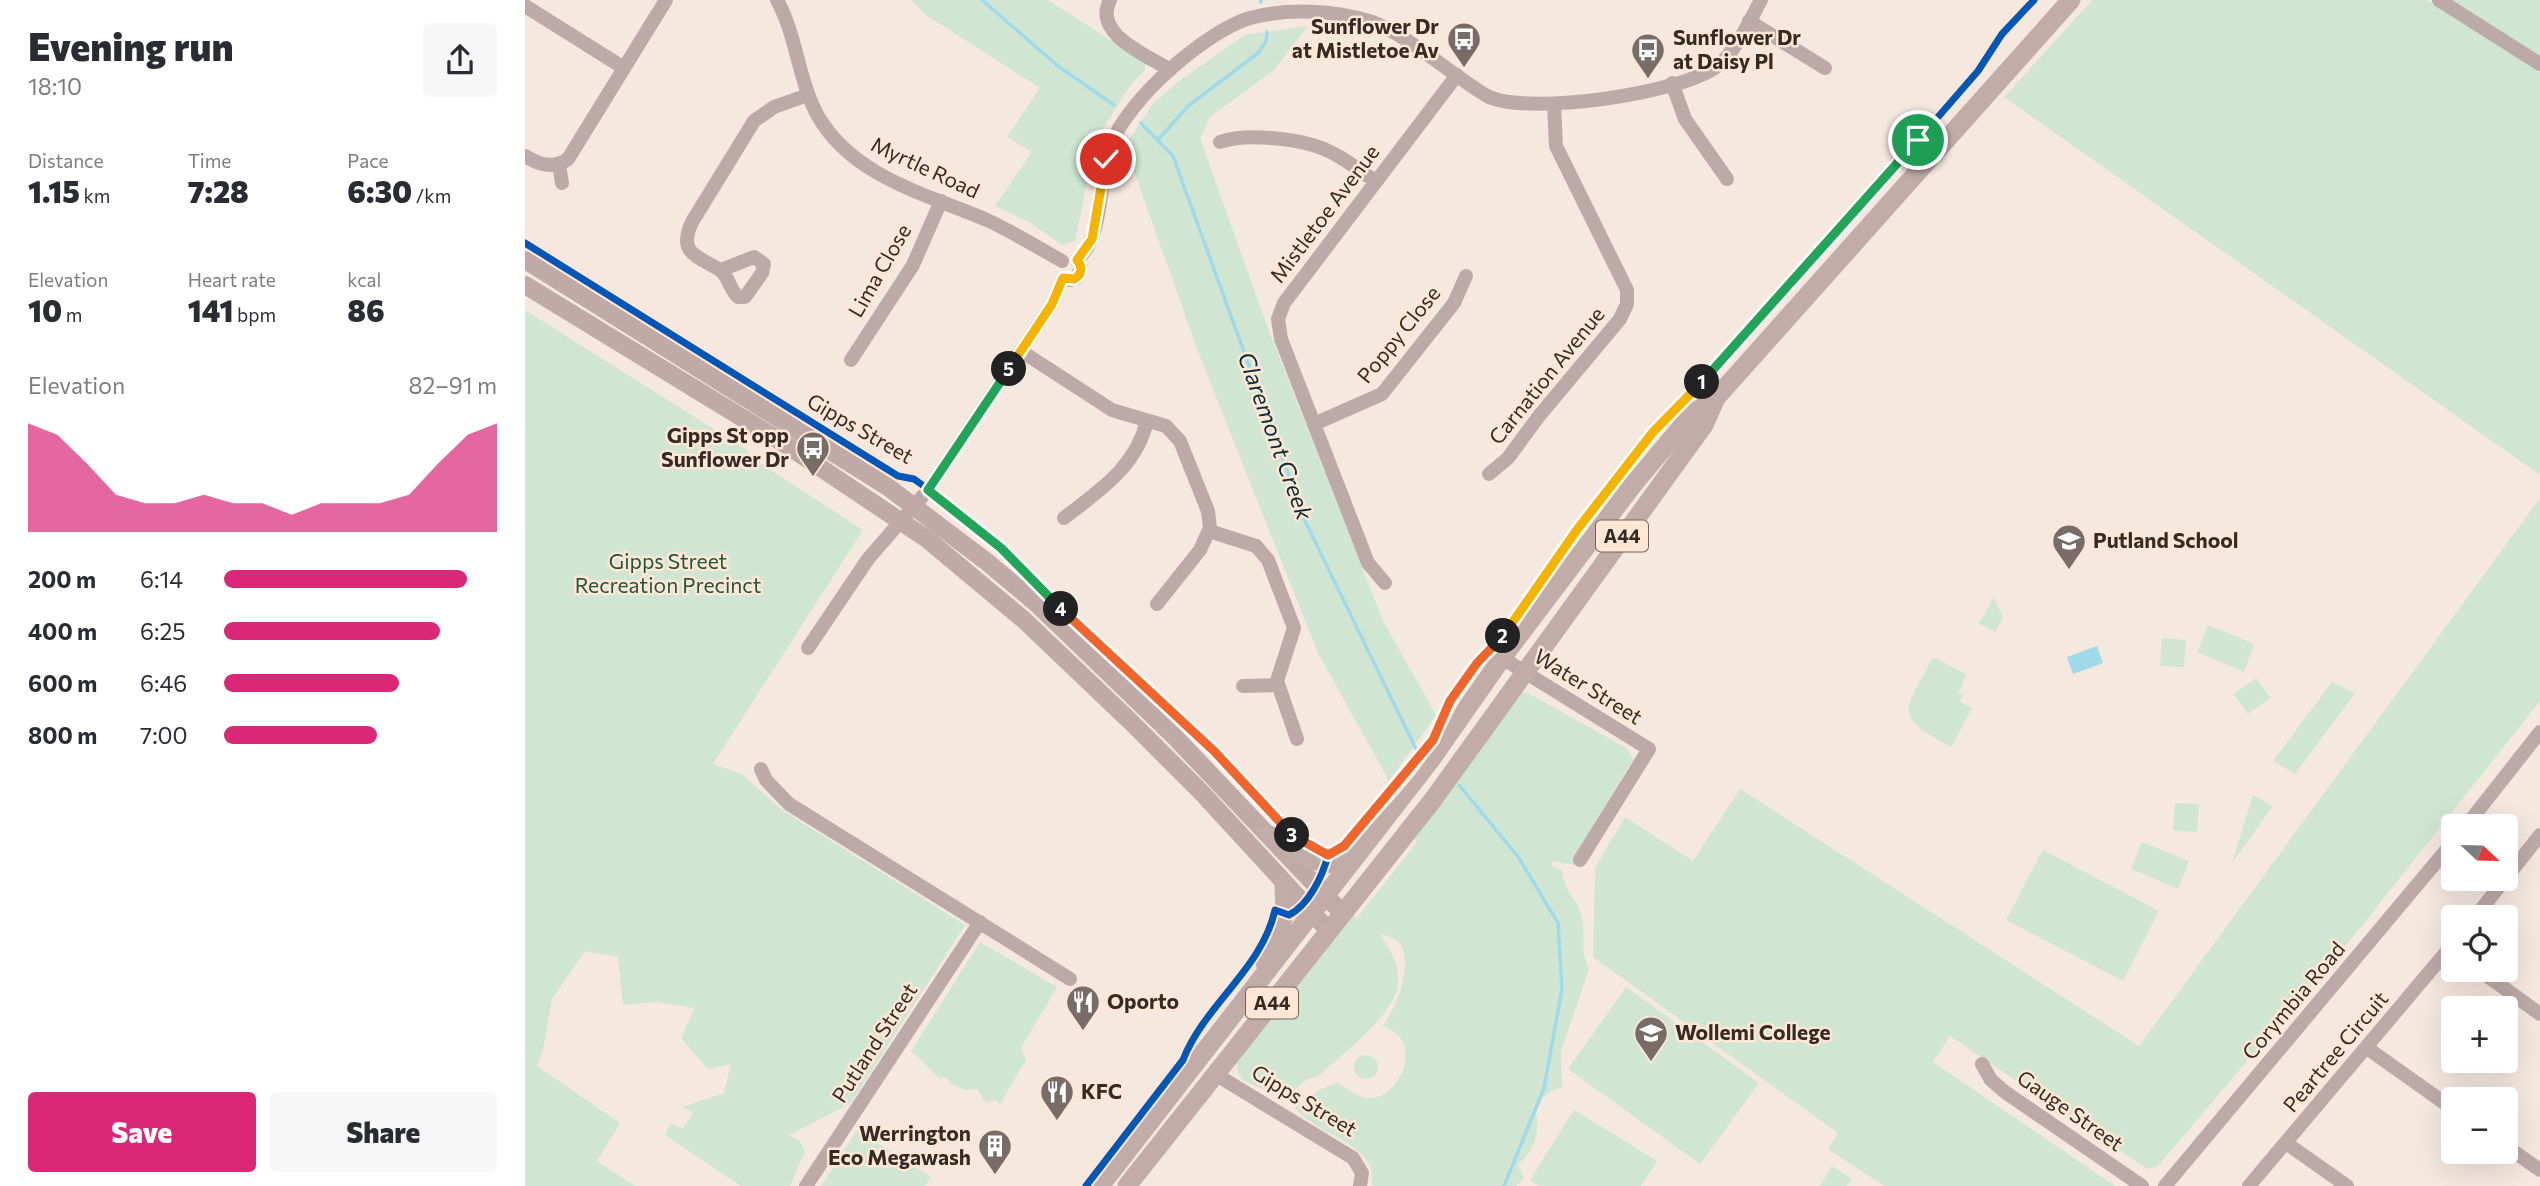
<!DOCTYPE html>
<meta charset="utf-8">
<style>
:root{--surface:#fff;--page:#f7f7f7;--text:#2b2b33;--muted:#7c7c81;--accent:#db2777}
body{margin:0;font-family:Commissioner,sans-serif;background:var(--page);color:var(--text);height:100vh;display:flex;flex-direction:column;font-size:26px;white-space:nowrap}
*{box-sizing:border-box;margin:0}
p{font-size:23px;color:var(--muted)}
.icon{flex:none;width:38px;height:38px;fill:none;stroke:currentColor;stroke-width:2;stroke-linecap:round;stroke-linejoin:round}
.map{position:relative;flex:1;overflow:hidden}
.details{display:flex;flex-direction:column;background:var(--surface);width:525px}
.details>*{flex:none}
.needle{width:46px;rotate:112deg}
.tools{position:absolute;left:1916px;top:814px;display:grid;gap:14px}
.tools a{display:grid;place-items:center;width:77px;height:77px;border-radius:7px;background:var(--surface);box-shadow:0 7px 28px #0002;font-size:35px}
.pin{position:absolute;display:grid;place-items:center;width:60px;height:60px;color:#fff;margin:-30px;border:4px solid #fff;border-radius:50%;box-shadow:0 2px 7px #0007}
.km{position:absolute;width:35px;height:35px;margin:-18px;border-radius:50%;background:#222;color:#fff;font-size:19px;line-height:35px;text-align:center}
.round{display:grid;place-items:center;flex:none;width:74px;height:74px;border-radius:7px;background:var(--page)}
.head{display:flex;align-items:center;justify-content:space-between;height:119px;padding:0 28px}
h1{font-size:38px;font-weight:800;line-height:52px}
.figures{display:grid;grid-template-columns:repeat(3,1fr);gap:10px;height:119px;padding:7px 28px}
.figures div{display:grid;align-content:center}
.figures b{font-size:30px;font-weight:800}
.figures small{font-size:19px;font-weight:400}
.figures p{font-size:19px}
.chart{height:196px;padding:14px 28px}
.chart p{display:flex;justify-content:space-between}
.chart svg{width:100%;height:126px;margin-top:7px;fill:var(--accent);opacity:.7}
.cta{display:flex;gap:14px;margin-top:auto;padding:14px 28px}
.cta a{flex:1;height:80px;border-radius:7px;background:var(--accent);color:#fff;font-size:28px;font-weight:800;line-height:80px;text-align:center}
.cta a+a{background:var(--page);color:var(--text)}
ul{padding:0 28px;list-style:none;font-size:23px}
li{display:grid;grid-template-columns:112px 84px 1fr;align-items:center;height:52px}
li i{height:18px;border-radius:9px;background:var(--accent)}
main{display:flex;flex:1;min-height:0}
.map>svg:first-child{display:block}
.green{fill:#d0e6d3}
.water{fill:#9fdaeb}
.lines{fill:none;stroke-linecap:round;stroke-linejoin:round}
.stream{stroke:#9fdaeb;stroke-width:3.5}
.minor{stroke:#bdaaa8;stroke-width:14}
.major{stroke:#bfaaa7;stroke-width:18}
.highway{stroke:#c2aca9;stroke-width:19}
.cycleway-casing{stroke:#ffe6d5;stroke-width:11}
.cycleway{stroke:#0057b8;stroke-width:7}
.split-1-casing{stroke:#fff;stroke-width:14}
.split-2-casing{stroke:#fff;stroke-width:14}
.split-3-casing{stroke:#fff;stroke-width:14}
.split-4-casing{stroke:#fff;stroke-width:14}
.split-5-casing{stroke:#fff;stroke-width:14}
.split-6-casing{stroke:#fff;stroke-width:14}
.split-1{stroke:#22a559;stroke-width:9}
.split-2{stroke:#f5b400;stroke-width:9}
.split-3{stroke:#f0652b;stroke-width:9}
.split-4{stroke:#f0652b;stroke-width:9}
.split-5{stroke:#22a559;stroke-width:9}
.split-6{stroke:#f5b400;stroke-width:9}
.labels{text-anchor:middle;stroke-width:5;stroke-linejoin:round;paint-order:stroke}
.shield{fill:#ffe6d5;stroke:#71635a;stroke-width:2}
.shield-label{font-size:19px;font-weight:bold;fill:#342b25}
.poi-label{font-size:21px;font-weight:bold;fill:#342b25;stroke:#ffe6d5;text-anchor:start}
.street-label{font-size:21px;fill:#342b25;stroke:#ffe6d5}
.park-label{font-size:21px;fill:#1c573e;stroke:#ffe6d5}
.water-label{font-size:23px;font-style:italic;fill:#022e3a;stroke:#ffe6d5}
</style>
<main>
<section class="details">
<div class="head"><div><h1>Evening run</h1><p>18:10</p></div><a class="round"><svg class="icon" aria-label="share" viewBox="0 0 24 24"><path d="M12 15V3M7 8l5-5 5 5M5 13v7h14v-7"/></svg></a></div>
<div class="figures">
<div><p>Distance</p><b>1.15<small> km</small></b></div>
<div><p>Time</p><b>7:28</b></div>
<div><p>Pace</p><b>6:30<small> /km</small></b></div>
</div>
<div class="figures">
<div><p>Elevation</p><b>10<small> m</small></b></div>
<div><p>Heart rate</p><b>141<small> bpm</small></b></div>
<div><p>kcal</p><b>86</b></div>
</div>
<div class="chart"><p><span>Elevation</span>82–91 m</p>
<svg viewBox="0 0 160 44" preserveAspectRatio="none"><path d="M0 44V6L10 10L20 20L30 31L40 34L50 34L60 31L70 34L80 34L90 38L100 34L110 34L120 34L130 31L140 20L150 10L160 6V44z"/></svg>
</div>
<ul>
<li><b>200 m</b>6:14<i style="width:89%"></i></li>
<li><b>400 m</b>6:25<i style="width:79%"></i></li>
<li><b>600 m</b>6:46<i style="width:64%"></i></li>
<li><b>800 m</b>7:00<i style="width:56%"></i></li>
</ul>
<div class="cta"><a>Save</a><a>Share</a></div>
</section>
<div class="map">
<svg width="2015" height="1186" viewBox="0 0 2015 1186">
<rect width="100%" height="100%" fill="#f5e8df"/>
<g class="green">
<path d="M 386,0 L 523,0 L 620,62 L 620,70 L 606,84 L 571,140 L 550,241 L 537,245 L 504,222 L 470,206 L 507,152 L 482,137 L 515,88 L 401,15 Z"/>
<path d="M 1567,0 L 1902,0 L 2015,72 L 2015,475 L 1479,97 Z"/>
<path d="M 1925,0 L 2015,0 L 2015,57 Z"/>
<path d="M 783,26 L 749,70 L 685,117 L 675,138 L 741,323 L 858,621 L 911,715 L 864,781 L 793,653 L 674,354 L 607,166 L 595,163 L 602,143 L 627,105 L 650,84 L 720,35 Z"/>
<path d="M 0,310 L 222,450 L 229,459 L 338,530 L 188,764 L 217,774 L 257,810 L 440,925 L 326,1103 L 264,1135 L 275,1141 L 280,1151 L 265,1186 L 216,1186 L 140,1135 L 146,1123 L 158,1129 L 168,1113 L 157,1107 L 199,1093 L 206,1064 L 183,1069 L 156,1038 L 170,1008 L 131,1002 L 98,1005 L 93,957 L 60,951 L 27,999 L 18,1050 L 12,1066 L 95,1123 L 72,1161 L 110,1186 L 0,1186 Z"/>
<path d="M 2015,498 L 2015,701 L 1836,927 L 1632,1167 L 1622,1169 L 1425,1036 L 1408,1062 L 1590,1186 L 1359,1186 L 1303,1149 L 1313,1133 L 1068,957 L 1070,868 L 1100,817 L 1168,861 L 1215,789 L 1614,1046 Z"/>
<path d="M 1469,597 L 1478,618 L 1470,632 L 1454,624 Z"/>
<path d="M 1683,625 L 1729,644 L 1719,672 L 1672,652 Z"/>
<path d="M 1637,638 L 1661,640 L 1659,667 L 1635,666 Z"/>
<path d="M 1408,657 L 1442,675 L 1433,692 L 1438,695 L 1435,702 L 1447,708 L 1426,747 C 1366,715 1380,711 1408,657 Z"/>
<path d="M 1731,678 L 1745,698 L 1723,714 L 1709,694 Z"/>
<path d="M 1807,682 L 1830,693 L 1770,774 L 1748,761 Z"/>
<path d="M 1001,692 L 1103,749 L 1108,759 L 1057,844 L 1049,865 L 1027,861 L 1027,866 L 1037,870 C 1039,893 1051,896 1056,915 C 1062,934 1054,950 1064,969 L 1036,1051 L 1037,1088 L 1027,1090 L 1008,1105 C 1018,1126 1010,1151 993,1164 L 999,1178 L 991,1186 L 848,1186 C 845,1179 849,1169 842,1161 C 824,1137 790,1132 770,1108 L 796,1089 L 812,1083 C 824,1088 830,1098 846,1098 C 875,1098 901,1039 857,1026 C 871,1011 890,961 874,943 C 870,938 861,936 855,933 C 864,948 875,965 873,983 C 871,1015 815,1055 793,1077 L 782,1079 L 764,1094 C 745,1090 706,1088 713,1059 L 828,915 L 832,918 L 892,842 L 889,838 L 995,694 Z"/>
<path d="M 1728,795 L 1748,806 L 1707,863 Z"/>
<path d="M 1650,803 L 1674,804 L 1672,832 L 1648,830 Z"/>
<path d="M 1617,842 L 1664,861 L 1653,889 L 1606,869 Z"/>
<path d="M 1518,850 L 1634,911 L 1598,981 L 1481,920 Z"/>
<path d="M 455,942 L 532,987 L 496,1048 L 501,1060 L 475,1104 L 470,1100 L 461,1103 L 452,1089 L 440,1090 L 425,1083 L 422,1077 L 414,1078 L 386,1051 Z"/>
<path d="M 1101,987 L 1234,1083 L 1175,1164 L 1043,1069 Z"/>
<circle cx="841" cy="1067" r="12"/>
<path d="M 1049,1110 L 1132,1161 L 1116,1186 L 1014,1186 L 1005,1180 Z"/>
<path d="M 332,1130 L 406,1177 L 400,1186 L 296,1186 Z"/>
<path d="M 1307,1166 L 1327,1179 L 1322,1186 L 1295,1186 Z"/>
</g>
<path class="water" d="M 1572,646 L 1578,663 L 1548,674 L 1542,657 Z"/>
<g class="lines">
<g class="stream">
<path d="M 457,0 L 533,66 L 589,105"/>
<path d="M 736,0 L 736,2"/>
<path d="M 616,123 L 648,156 L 781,523 L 891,749"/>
<path d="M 633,140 L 663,106 L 733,53 L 741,42 L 742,32"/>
<path d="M 934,785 L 994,858 L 1033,923 L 1037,989 L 1019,1088 L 979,1186"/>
</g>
<g class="minor">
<path d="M 252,0 C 272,36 273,80 293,116 C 328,177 401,194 462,220 C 488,232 512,247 537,261"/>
<path d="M 585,0 C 567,34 622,55 645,70"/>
<path d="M 1914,0 L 2015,64"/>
<path d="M 0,6 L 99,68"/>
<path d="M 1224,21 L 1300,68"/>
<path d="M 1147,83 L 1160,119 L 1202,179"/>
<path d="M 695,142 C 720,133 773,138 799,149 C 817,156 834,170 850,181"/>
<path d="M 0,156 C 14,165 29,169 43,159 L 141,0"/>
<path d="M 34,164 L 37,183"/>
<path d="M 552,260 C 580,236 573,178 586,144 C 604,99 679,32 725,18 C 763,8 810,10 847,22 C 882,34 929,77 964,97 C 1006,115 1153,94 1191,67 C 1211,52 1224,22 1236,0"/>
<path d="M 196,270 L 229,257 L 239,264 L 237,273 L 220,297 L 213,297 C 205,290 203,275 195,270 C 173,256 152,254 167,222 L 229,121 L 249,107 L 283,95"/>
<path d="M 538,278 L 545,280 L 552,278 L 556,267 L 552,260"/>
<path d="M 496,351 L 587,410 L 641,426 L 655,441 L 683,511 L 685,528 L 675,550 L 632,604"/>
<path d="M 326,360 L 388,265 L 416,201"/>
<path d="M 789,424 L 857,394 L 929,303 L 941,276"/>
<path d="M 964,474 L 983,458 L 1014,416 L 1095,319 L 1102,304 L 1102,290 L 1031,146 L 1029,105"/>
<path d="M 539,518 C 575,490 611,467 622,421"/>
<path d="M 684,531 L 731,546 L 743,560 L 769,628 L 752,681 L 772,739"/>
<path d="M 860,583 L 843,563 L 756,339 L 753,319 L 759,303 L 932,75"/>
<path d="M 283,648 L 343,559 L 403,490 L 527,304 L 538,278"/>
<path d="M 977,658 L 1124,749 L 1055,860"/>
<path d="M 718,686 L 752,685"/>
<path d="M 236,769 L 241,780 L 264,804 L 545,979"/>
<path d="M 1941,826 L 2015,732"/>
<path d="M 1981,878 L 2015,835"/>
<path d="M 1950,917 L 1981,878"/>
<path d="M 1954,970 L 2015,1014"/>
<path d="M 1842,1048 L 1928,1109"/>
<path d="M 1457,1064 L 1466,1080 L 1480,1092 L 1617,1186"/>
<path d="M 690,1074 L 828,1158 L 837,1173 L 835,1186"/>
<path d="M 1761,1143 L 1822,1186"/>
<path d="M 1981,1146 L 2015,1170"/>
<path d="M 281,1186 L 455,922"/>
<path d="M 1640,1186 L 1928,842"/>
<path d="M 1724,1186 L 1928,944"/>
</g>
<g class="major">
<path d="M 0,260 L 363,487 L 462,562 L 512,604 L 649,736 L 818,914"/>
<path d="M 0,285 L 260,444 L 402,539 L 499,620 L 606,722 L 677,793 L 804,931"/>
</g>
<g class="highway">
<path d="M 744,835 C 770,850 796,872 827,861"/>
<path d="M 740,963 L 760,913 L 759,885"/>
<path d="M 575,1186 L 905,761 L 977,658 L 1107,486 L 1167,414 L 1191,398"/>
<path d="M 602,1186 L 907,801 L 1179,425 L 1191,398 L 1546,0"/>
</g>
<g class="cycleway-casing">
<g id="cycleway">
<path d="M 0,243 L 373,476 L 389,479 L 421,502 L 423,508 L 476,548 L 507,582 L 689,751 L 766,835 L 803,855"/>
<path d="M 803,855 L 819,846 C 849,812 885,778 908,739 C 929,705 934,678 967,650 L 1051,531 L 1128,432 L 1209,348 L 1333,209 L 1453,71 L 1477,34 L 1509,0"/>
<path d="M 561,1186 L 658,1060 C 680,1004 737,969 750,910 L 764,915 C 784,905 798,875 803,855"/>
</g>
</g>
<use href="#cycleway" class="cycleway"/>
</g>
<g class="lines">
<g class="split-1-casing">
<path id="split-1" d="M 1177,382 L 1393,140"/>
</g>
<g class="split-2-casing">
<path id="split-2" d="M 978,636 L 1051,531 L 1128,432 L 1177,382"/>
</g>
<g class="split-3-casing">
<path id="split-3" d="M 767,835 L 803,855 L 819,846 L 908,740 L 925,701 L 952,663 L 978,636"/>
</g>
<g class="split-4-casing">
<path id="split-4" d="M 536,609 L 689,751 L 767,835"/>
</g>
<g class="split-5-casing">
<path id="split-5" d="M 484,369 L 403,490 L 476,548 L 536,609"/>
</g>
<g class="split-6-casing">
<path id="split-6" d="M 484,369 L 527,304 L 538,278 L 549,279 C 557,275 558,267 552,260 L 567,239 L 581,159"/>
</g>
<use href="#split-1" class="split-1"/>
<use href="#split-2" class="split-2"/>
<use href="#split-3" class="split-3"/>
<use href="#split-4" class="split-4"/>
<use href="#split-5" class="split-5"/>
<use href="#split-6" class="split-6"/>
</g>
<defs>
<g id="bus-pin" transform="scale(1.75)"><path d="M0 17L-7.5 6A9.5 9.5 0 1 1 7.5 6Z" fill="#786d66" stroke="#ffe6d5"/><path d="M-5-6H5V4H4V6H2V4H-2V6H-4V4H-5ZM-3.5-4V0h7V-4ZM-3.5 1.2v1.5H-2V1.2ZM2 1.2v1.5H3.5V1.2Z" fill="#fff"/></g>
<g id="school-pin" transform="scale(1.75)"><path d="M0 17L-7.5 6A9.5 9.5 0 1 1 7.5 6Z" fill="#786d66" stroke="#ffe6d5"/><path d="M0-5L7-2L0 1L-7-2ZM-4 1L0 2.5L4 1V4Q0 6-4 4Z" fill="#fff"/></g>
<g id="restaurant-pin" transform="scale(1.75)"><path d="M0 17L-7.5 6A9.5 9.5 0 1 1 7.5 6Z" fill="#786d66" stroke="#ffe6d5"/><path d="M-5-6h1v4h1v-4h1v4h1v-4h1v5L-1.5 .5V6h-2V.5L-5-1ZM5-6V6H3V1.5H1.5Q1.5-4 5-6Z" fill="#fff"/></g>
<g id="building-pin" transform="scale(1.75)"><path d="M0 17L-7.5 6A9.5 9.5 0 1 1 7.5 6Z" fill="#786d66" stroke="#ffe6d5"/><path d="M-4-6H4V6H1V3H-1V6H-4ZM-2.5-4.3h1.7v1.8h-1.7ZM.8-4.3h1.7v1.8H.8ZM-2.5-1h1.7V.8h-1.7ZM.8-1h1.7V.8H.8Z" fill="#fff"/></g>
</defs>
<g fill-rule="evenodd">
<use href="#bus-pin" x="939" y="39"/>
<use href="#bus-pin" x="1123" y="50"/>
<use href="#bus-pin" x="288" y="448"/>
<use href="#school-pin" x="1544" y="541"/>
<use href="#restaurant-pin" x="558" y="1002"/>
<use href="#school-pin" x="1126" y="1033"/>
<use href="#restaurant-pin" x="532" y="1092"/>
<use href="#building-pin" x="470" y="1146"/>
</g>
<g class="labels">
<g class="shield">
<rect x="1071" y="520.5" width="52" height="31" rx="5"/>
<rect x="721" y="987.5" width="52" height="31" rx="5"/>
</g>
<g class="shield-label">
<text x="1097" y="543">A44</text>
<text x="747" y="1010">A44</text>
</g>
<g class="poi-label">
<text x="914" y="34" text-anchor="end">Sunflower Dr<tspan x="914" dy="24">at Mistletoe Av</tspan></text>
<text x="1148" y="45">Sunflower Dr<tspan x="1148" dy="24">at Daisy Pl</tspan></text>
<text x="264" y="443" text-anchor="end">Gipps St opp<tspan x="264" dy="24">Sunflower Dr</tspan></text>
<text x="1568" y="548">Putland School</text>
<text x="582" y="1009">Oporto</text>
<text x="1150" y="1040">Wollemi College</text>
<text x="556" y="1099">KFC</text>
<text x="446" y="1141" text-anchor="end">Werrington<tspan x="446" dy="24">Eco Megawash</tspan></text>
</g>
<g class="street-label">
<text transform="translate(400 168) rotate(25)" y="7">Myrtle Road</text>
<text transform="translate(800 214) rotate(-53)" y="7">Mistletoe Avenue</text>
<text transform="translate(355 271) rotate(-60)" y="7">Lima Close</text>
<text transform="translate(874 335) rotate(-51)" y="7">Poppy Close</text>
<text transform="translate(1022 376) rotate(-51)" y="7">Carnation Avenue</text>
<text transform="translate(335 429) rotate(30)" y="7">Gipps Street</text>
<text transform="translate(1063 687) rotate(32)" y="7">Water Street</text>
<text transform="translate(1769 1001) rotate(-50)" y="7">Corymbia Road</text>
<text transform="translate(350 1043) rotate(-57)" y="7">Putland Street</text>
<text transform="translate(1811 1052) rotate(-50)" y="7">Peartree Circuit</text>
<text transform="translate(779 1101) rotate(31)" y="7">Gipps Street</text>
<text transform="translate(1545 1111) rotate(35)" y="7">Gauge Street</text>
</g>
<g class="park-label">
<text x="143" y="569">Gipps Street<tspan x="143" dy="24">Recreation Precinct</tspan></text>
</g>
<g class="water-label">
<text transform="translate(750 436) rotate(70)" y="8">Claremont Creek</text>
</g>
</g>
</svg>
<div class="tools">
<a><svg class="needle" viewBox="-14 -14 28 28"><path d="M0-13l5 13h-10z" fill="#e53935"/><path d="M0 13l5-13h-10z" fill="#7c7c81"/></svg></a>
<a><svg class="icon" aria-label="locate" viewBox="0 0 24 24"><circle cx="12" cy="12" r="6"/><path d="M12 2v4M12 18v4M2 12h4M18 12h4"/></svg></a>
<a>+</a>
<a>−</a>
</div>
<div class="pin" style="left:1393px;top:140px;background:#1e9e55"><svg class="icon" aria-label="arrive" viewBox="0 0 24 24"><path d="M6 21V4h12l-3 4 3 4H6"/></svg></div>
<div class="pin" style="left:581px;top:159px;background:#d93025"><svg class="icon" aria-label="check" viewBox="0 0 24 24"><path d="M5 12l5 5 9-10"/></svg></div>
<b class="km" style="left:1177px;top:382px">1</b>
<b class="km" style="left:978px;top:636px">2</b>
<b class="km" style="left:767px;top:835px">3</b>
<b class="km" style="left:536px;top:609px">4</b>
<b class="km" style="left:484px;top:369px">5</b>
</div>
</main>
